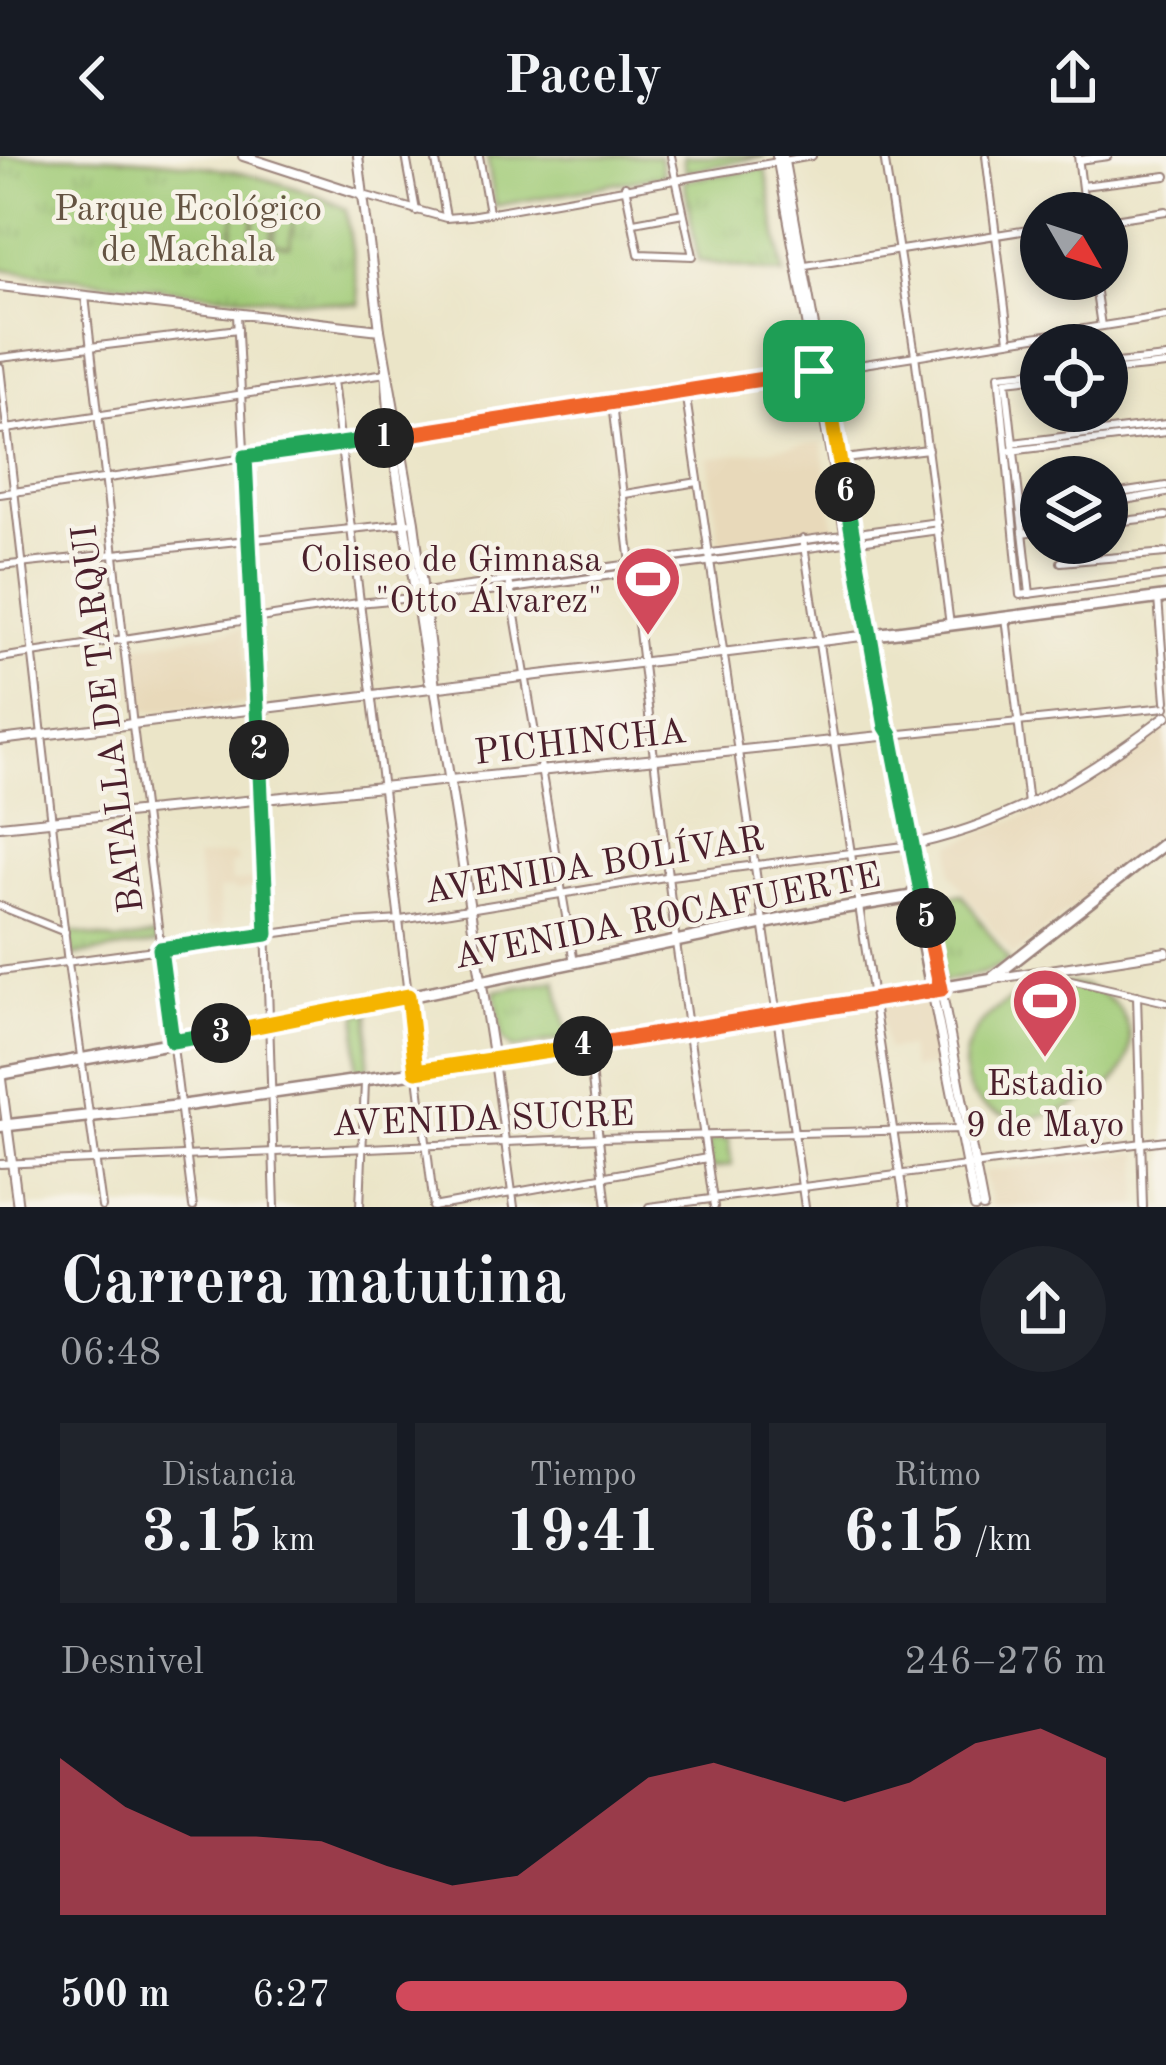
<!DOCTYPE html>
<html lang="es">
<meta charset="utf-8">
<style>
:root{--surface:#171b24;--page:#20242c;--text:#f1f3f6;--muted:#9ea1a6;--accent:#d1495b}
body{margin:0;font-family:"Old Standard TT",serif;background:var(--page);color:var(--text);height:100vh;display:flex;flex-direction:column;font-size:45px;white-space:nowrap}
*{box-sizing:border-box;margin:0}
p{font-size:39px;color:var(--muted)}
.icon{flex:none;width:66px;height:66px;fill:none;stroke:currentColor;stroke-width:2;stroke-linecap:round;stroke-linejoin:round}
.map{position:relative;height:1051px;overflow:hidden}
.side{display:flex;flex-direction:column;background:var(--surface);flex:1}
.side>*{flex:none}
.needle{width:78px;rotate:129deg}
.fabs{position:absolute;left:1020px;top:36px;display:grid;gap:24px}
.fabs a{display:grid;place-items:center;width:108px;height:108px;border-radius:50%;background:var(--surface);box-shadow:0 6px 18px #0003;font-size:60px}
.pin{position:absolute;display:grid;place-items:center;width:102px;height:102px;color:#fff;margin:-51px;border-radius:24px;box-shadow:0 6px 18px #0006}
.km{position:absolute;width:60px;height:60px;margin:-30px;border-radius:50%;background:#222;color:#fff;font-size:33px;line-height:60px;text-align:center}
.round{display:grid;place-items:center;flex:none;width:126px;height:126px;border-radius:63px;background:var(--page)}
.headline{display:flex;align-items:center;justify-content:space-between;height:204px;padding:0 60px}
h1{font-size:66px;font-weight:600;line-height:90px}
.figures{display:grid;grid-template-columns:repeat(3,1fr);gap:18px;height:204px;padding:12px 60px}
.figures div{display:grid;align-content:center;border-radius:0px;background:var(--page);text-align:center}
.figures b{font-size:60px;font-weight:600}
.figures small{font-size:33px;font-weight:400}
.figures p{font-size:33px}
.chart{height:336px;padding:24px 60px}
.chart p{display:flex;justify-content:space-between}
.chart svg{width:100%;height:216px;margin-top:12px;fill:var(--accent);opacity:.7}
ul{padding:0 60px;list-style:none;font-size:39px}
li{display:grid;grid-template-columns:192px 144px 1fr;align-items:center;height:90px}
li i{height:30px;border-radius:15px;background:var(--accent)}
header{display:flex;justify-content:space-between;align-items:center;height:156px;padding:0 60px;background:var(--surface);font-size:54px;font-weight:600}
.map>svg:first-child{display:block}
.built{fill:#e8d9ba}
.grass{fill:url(#grass-tufts);stroke:#757551;stroke-width:3}
.garden{fill:#a0cb77;stroke:#757551;stroke-width:3}
.lines{fill:none;stroke-linecap:round;stroke-linejoin:round}
.minor-casing{stroke:#9a827a;stroke-width:10}
.tertiary-casing{stroke:#9a827a;stroke-width:12}
.secondary-casing{stroke:#9a827a;stroke-width:12}
.primary-casing{stroke:#9a827a;stroke-width:15}
.minor{stroke:#fff;stroke-width:6}
.tertiary{stroke:#fff;stroke-width:8}
.secondary{stroke:#fff;stroke-width:8}
.primary{stroke:#fff;stroke-width:10}
.split-1-casing{stroke:#fff;stroke-width:24}
.split-2-casing{stroke:#fff;stroke-width:24}
.split-3-casing{stroke:#fff;stroke-width:24}
.split-4-casing{stroke:#fff;stroke-width:24}
.split-5-casing{stroke:#fff;stroke-width:24}
.split-6-casing{stroke:#fff;stroke-width:24}
.split-7-casing{stroke:#fff;stroke-width:24}
.split-1{stroke:#f0652b;stroke-width:15}
.split-2{stroke:#22a559;stroke-width:15}
.split-3{stroke:#22a559;stroke-width:15}
.split-4{stroke:#f5b400;stroke-width:15}
.split-5{stroke:#f0652b;stroke-width:15}
.split-6{stroke:#22a559;stroke-width:15}
.split-7{stroke:#f5b400;stroke-width:15}
.labels{text-anchor:middle;stroke-width:9;stroke-linejoin:round;paint-order:stroke}
.park-label{font-size:36px;fill:#645342;stroke:#f7f3e8}
.poi-label{font-size:36px;fill:#4a1f2b;stroke:#f7f3e8;text-anchor:end}
.street-label{font-size:36px;fill:#4a1f2b;stroke:#f7f3e8}
</style>
<header><svg class="icon" aria-label="back" viewBox="0 0 24 24"><path d="M15 5l-7 7 7 7"/></svg>Pacely<svg class="icon" aria-label="share" viewBox="0 0 24 24"><path d="M12 15V3M7 8l5-5 5 5M5 13v7h14v-7"/></svg></header>
<div class="map">
<svg width="1166" height="1051" viewBox="0 0 1166 1051">
<defs>
<pattern id="grass-tufts" width="24" height="20" patternUnits="userSpaceOnUse" patternTransform="scale(3)"><rect width="24" height="20" fill="#a0cb77"/><path d="M3 7l-1-3M5 7V3M7 7l1-3M15 17l-1-3M17 17v-4M19 17l1-3" fill="none" stroke="#8bae67"/></pattern>
</defs>
<rect width="100%" height="100%" fill="#f7f3e8"/>
<filter id="ink" filterUnits="userSpaceOnUse"><feTurbulence type="fractalNoise" baseFrequency=".00833" numOctaves="2"/><feDisplacementMap in="SourceGraphic" scale="24" xChannelSelector="R" yChannelSelector="G"/><feConvolveMatrix kernelMatrix="1 2 1 2 8 2 1 2 1" color-interpolation-filters="sRGB"/></filter>
<filter id="wash" filterUnits="userSpaceOnUse"><feTurbulence type="fractalNoise" baseFrequency=".004" numOctaves="4" result="noise"/><feDisplacementMap in="SourceGraphic" scale="48" xChannelSelector="R" yChannelSelector="G"/><feGaussianBlur stdDeviation="2.7" result="paint"/><feColorMatrix in="noise" values="0 0 0 0 0 0 0 0 0 0 0 0 0 0 0 0 0 1.4 0 .05"/><feComposite in="paint" operator="in"/></filter>
<g filter="url(#wash)">
<rect width="100%" height="100%" fill="#ebe5c8"/>
<g class="built">
<path d="M 822,286 L 834,372 L 720,388 L 708,302 Z"/>
<path d="M 242,473 L 249,547 L 140,556 L 135,490 Z"/>
<path d="M 1166,568 L 1166,674 L 1013,800 L 951,717 L 952,689 L 1034,656 Z"/>
<path d="M 233,698 L 239,706 L 230,708 L 232,726 L 254,724 L 255,731 L 235,736 L 234,732 L 218,734 L 222,771 L 207,772 L 196,702 Z"/>
<path d="M 929,838 L 940,909 L 912,913 L 908,891 L 887,894 L 879,847 Z"/>
<path d="M 1140,996 L 1138,1051 L 992,1051 L 984,1016 Z"/>
</g>
<g class="grass">
<path d="M 0,0 C 117,0 239,0 346,53 L 360,149 L 189,136 L 0,113 Z"/>
<path d="M 765,12 L 784,118 L 698,105 L 684,24 Z"/>
<path d="M 962,738 L 1009,805 L 983,817 L 943,826 L 926,743 Z"/>
<path d="M 69,775 L 117,785 L 156,780 L 157,788 L 72,800 Z"/>
<path d="M 556,824 L 568,882 L 514,893 L 503,884 L 495,835 Z"/>
<path d="M 369,856 L 368,916 L 356,917 L 358,857 Z"/>
<path d="M 728,983 L 732,1009 L 711,1013 L 708,984 Z"/>
</g>
<g class="garden">
<path d="M 487,0 L 660,0 L 663,19 L 495,50 Z"/>
<path d="M 683,0 L 763,0 L 763,1 L 685,15 Z"/>
<path d="M 236,49 L 254,52 L 251,86 L 232,84 Z"/>
<path d="M 256,51 L 275,54 L 270,88 L 253,86 Z"/>
<path d="M 278,54 L 294,56 L 290,90 L 274,88 Z"/>
<path d="M 1062,827 C 1097,829 1131,849 1130,888 C 1129,915 1110,933 1087,944 C 942,1014 915,851 1062,827 Z"/>
</g>
</g>
<g filter="url(#ink)">
<g class="lines">
<g class="minor-casing">
<g id="minor">
<path d="M 406,0 L 416,55"/>
<path d="M 435,0 L 446,61"/>
<path d="M 479,0 L 489,56"/>
<path d="M 884,0 L 915,199 L 950,469"/>
<path d="M 986,0 L 1009,184"/>
<path d="M 1078,0 L 1085,57"/>
<path d="M 1079,4 L 1108,0"/>
<path d="M 625,30 L 639,98 L 693,100 L 671,0"/>
<path d="M 1082,30 L 1166,20"/>
<path d="M 363,39 L 446,62 L 470,60 L 812,0"/>
<path d="M 1107,64 L 1166,55"/>
<path d="M 634,66 L 683,57"/>
<path d="M 799,110 L 1041,72"/>
<path d="M 1094,123 L 1101,170"/>
<path d="M 85,140 L 133,570 L 193,1051"/>
<path d="M 237,159 L 262,641 L 275,1051"/>
<path d="M 0,202 L 238,173"/>
<path d="M 1107,208 L 1166,202"/>
<path d="M 0,211 L 68,807 L 102,1051"/>
<path d="M 1041,215 L 999,219 L 1020,439 L 1166,420"/>
<path d="M 1107,215 L 1166,209"/>
<path d="M 333,225 L 434,1051"/>
<path d="M 685,235 L 805,1051"/>
<path d="M 612,248 L 676,787 L 714,1051"/>
<path d="M 0,274 L 386,217"/>
<path d="M 1013,287 L 1166,268"/>
<path d="M 1010,295 L 1166,276"/>
<path d="M 835,304 L 928,293"/>
<path d="M 0,338 L 612,248 L 1166,160"/>
<path d="M 625,338 L 698,326"/>
<path d="M 1107,339 L 1166,330"/>
<path d="M 1107,347 L 1166,337"/>
<path d="M 1021,353 L 1041,350"/>
<path d="M 1022,360 L 1041,357"/>
<path d="M 1107,367 L 1166,360"/>
<path d="M 1023,377 L 1041,374"/>
<path d="M 803,383 L 905,1051"/>
<path d="M 1061,406 L 1166,397"/>
<path d="M 0,410 L 408,367"/>
<path d="M 509,424 L 574,807"/>
<path d="M 418,437 L 938,366"/>
<path d="M 1030,438 L 1006,225 L 1041,221"/>
<path d="M 1158,442 L 1166,545"/>
<path d="M 1006,461 L 1028,648"/>
<path d="M 0,502 L 358,447 L 511,433 L 939,374"/>
<path d="M 891,579 L 1166,551"/>
<path d="M 0,750 L 65,776"/>
<path d="M 0,815 L 351,767 L 401,764 L 671,720 L 904,690"/>
<path d="M 1041,817 L 1166,846"/>
<path d="M 1137,839 L 1143,1051"/>
<path d="M 588,889 L 607,1051"/>
<path d="M 494,905 L 514,1051"/>
<path d="M 0,1008 L 600,982 L 962,973"/>
<path d="M 360,1051 L 365,926"/>
<path d="M 433,1051 L 707,1002"/>
<path d="M 649,1051 L 1166,984"/>
</g>
</g>
<g class="tertiary-casing">
<g id="tertiary">
<path d="M 243,0 L 363,39"/>
<path d="M 358,0 L 380,174 L 414,366 L 435,532 L 494,905"/>
<path d="M 777,0 L 845,376 L 852,387"/>
<path d="M 783,0 L 870,479"/>
<path d="M 0,130 L 380,174"/>
<path d="M 386,213 L 391,281 L 429,524 L 435,532"/>
<path d="M 904,690 C 1005,671 1086,621 1166,560"/>
<path d="M 992,823 L 1166,796"/>
<path d="M 0,916 L 18,1051"/>
</g>
</g>
<g class="secondary-casing">
<g id="secondary">
<path d="M 0,584 L 870,479"/>
<path d="M 0,670 L 891,579"/>
<path d="M 941,833 L 983,1051"/>
<path d="M 932,834 L 975,1051"/>
</g>
</g>
<g class="primary-casing">
<g id="primary">
<path d="M 913,737 L 932,834"/>
<path d="M 941,833 L 870,479 L 1166,441"/>
<path d="M 0,918 L 270,869 L 824,755 L 921,739"/>
<path d="M 0,970 L 180,950 L 494,905 L 991,823 L 1166,686"/>
</g>
</g>
<use href="#minor" class="minor"/>
<use href="#tertiary" class="tertiary"/>
<use href="#secondary" class="secondary"/>
<use href="#primary" class="primary"/>
</g>
</g>
<g class="lines" filter="url(#ink)">
<g class="split-1-casing">
<path id="split-1" d="M 384,282 L 814,215"/>
</g>
<g class="split-2-casing">
<path id="split-2" d="M 259,594 L 245,301 L 384,282"/>
</g>
<g class="split-3-casing">
<path id="split-3" d="M 221,877 L 172,885 L 160,793 L 267,778 L 259,594"/>
</g>
<g class="split-4-casing">
<path id="split-4" d="M 221,877 L 408,840 L 416,915 L 583,890"/>
</g>
<g class="split-5-casing">
<path id="split-5" d="M 583,890 L 941,833 L 926,762"/>
</g>
<g class="split-6-casing">
<path id="split-6" d="M 845,336 L 886,571 L 891,579 L 926,762"/>
</g>
<g class="split-7-casing">
<path id="split-7" d="M 814,215 L 824,215 L 845,336"/>
</g>
<use href="#split-1" class="split-1"/>
<use href="#split-2" class="split-2"/>
<use href="#split-3" class="split-3"/>
<use href="#split-4" class="split-4"/>
<use href="#split-5" class="split-5"/>
<use href="#split-6" class="split-6"/>
<use href="#split-7" class="split-7"/>
</g>
<defs>
<g id="stadium-pin" transform="scale(3.45)"><path d="M0 17L-7.5 6A9.5 9.5 0 1 1 7.5 6Z" fill="#d1495b" stroke="#f7f3e8"/><path d="M0-5a6.5 5 0 1 0 0 10a6.5 5 0 1 0 0-10ZM-3.5-1.8h7v3.6h-7Z" fill="#fff"/></g>
</defs>
<g fill-rule="evenodd">
<use href="#stadium-pin" x="648" y="423"/>
<use href="#stadium-pin" x="1045" y="845"/>
</g>
<g class="labels">
<g class="park-label">
<text x="188" y="64">Parque Ecológico<tspan x="188" dy="41">de Machala</tspan></text>
</g>
<g class="poi-label">
<text x="602" y="415">Coliseo de Gimnasa<tspan x="602" dy="41">"Otto Álvarez"</tspan></text>
<text x="1045" y="939" text-anchor="middle">Estadio<tspan x="1045" dy="41">9 de Mayo</tspan></text>
</g>
<g class="street-label">
<text transform="translate(106 563) rotate(-97)" y="13">BATALLA DE TARQUI</text>
<text transform="translate(580 584) rotate(-6)" y="13">PICHINCHA</text>
<text transform="translate(594 707) rotate(-9)" y="13">AVENIDA BOLÍVAR</text>
<text transform="translate(667 758) rotate(-11)" y="13">AVENIDA ROCAFUERTE</text>
<text transform="translate(483 961) rotate(-2)" y="13">AVENIDA SUCRE</text>
</g>
</g>
</svg>
<div class="fabs">
<a><svg class="needle" viewBox="-14 -14 28 28"><path d="M0-13l5 13h-10z" fill="#e53935"/><path d="M0 13l5-13h-10z" fill="#9ea1a6"/></svg></a>
<a><svg class="icon" aria-label="locate" viewBox="0 0 24 24"><circle cx="12" cy="12" r="6"/><path d="M12 2v4M12 18v4M2 12h4M18 12h4"/></svg></a>
<a><svg class="icon" aria-label="layers" viewBox="0 0 24 24"><path d="M12 4l9 5-9 5-9-5zM3 14l9 5 9-5"/></svg></a>
</div>
<div class="pin" style="left:814px;top:215px;background:#1e9e55"><svg class="icon" aria-label="arrive" viewBox="0 0 24 24"><path d="M6 21V4h12l-3 4 3 4H6"/></svg></div>
<b class="km" style="left:384px;top:282px">1</b>
<b class="km" style="left:259px;top:594px">2</b>
<b class="km" style="left:221px;top:877px">3</b>
<b class="km" style="left:583px;top:890px">4</b>
<b class="km" style="left:926px;top:762px">5</b>
<b class="km" style="left:845px;top:336px">6</b>
</div>
<section class="side">
<div class="headline"><div><h1>Carrera matutina</h1><p>06:48</p></div><a class="round"><svg class="icon" aria-label="share" viewBox="0 0 24 24"><path d="M12 15V3M7 8l5-5 5 5M5 13v7h14v-7"/></svg></a></div>
<div class="figures">
<div><p>Distancia</p><b>3.15<small> km</small></b></div>
<div><p>Tiempo</p><b>19:41</b></div>
<div><p>Ritmo</p><b>6:15<small> /km</small></b></div>
</div>
<div class="chart"><p><span>Desnivel</span>246–276 m</p>
<svg viewBox="0 0 160 44" preserveAspectRatio="none"><path d="M0 44V12L10 22L20 28L30 28L40 29L50 34L60 38L70 36L80 26L90 16L100 13L110 17L120 21L130 17L140 9L150 6L160 12V44z"/></svg>
</div>
<ul>
<li><b>500 m</b>6:27<i style="width:72%"></i></li>
</ul>
</section>
